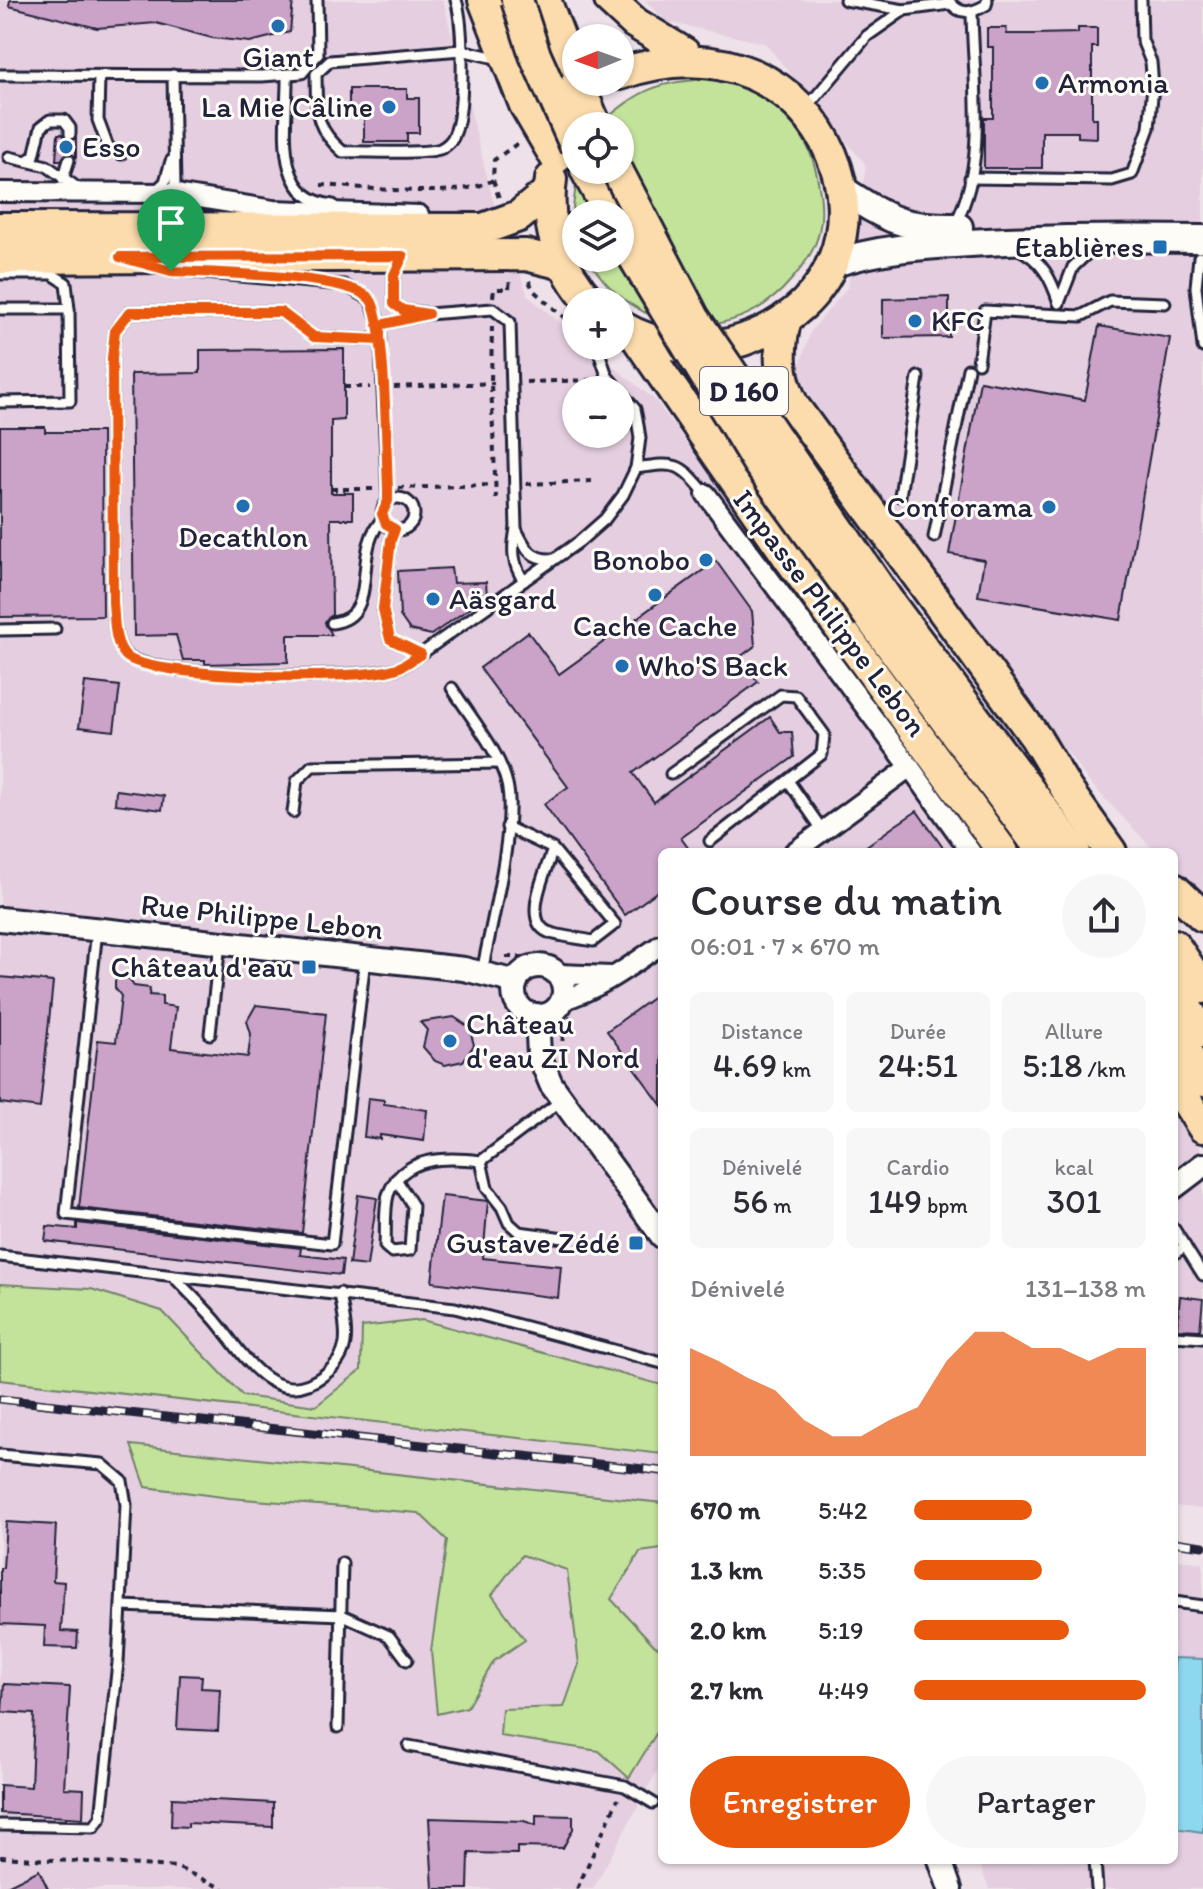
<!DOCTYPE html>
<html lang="fr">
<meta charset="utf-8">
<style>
:root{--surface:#fff;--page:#f7f7f7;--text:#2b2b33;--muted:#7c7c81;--accent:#ea580c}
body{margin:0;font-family:Itim,sans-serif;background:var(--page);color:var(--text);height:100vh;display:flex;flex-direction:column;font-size:30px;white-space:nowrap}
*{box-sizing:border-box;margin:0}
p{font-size:26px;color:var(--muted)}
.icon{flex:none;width:44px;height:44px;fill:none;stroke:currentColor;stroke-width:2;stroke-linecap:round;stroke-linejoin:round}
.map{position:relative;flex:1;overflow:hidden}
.drawer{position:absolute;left:658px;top:848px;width:520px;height:1016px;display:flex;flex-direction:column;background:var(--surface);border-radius:12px;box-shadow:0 2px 6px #0004}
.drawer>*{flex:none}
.needle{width:52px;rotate:269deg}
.buttons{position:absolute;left:562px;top:24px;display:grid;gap:16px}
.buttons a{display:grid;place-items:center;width:72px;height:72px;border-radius:50%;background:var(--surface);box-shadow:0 2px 6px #0004;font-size:40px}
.pin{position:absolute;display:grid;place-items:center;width:68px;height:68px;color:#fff;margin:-82px -34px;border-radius:50% 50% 50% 0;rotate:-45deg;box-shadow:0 0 8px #0007}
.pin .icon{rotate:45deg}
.round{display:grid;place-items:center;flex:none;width:84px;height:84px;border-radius:42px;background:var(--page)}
.overview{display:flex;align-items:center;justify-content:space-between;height:136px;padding:0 32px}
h1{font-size:44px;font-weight:600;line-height:60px}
.metrics{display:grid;grid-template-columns:repeat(3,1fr);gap:12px;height:136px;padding:8px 32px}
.metrics div{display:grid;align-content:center;border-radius:12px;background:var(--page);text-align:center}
.metrics b{font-size:34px;font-weight:600}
.metrics small{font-size:22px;font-weight:400}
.metrics p{font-size:22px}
.chart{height:224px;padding:16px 32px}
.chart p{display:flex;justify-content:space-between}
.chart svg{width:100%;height:144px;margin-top:8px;fill:var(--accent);opacity:.7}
.button{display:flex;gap:16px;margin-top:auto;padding:16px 32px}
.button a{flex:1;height:92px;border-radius:48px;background:var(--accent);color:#fff;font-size:32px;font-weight:600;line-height:92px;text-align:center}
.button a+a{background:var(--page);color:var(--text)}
ul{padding:0 32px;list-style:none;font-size:26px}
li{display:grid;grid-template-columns:128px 96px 1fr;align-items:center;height:60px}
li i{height:20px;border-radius:10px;background:var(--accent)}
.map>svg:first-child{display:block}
.built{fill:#e4cedf;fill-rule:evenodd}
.green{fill:#c3e39b;stroke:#72826b;stroke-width:2}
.water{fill:#8ed8ef;stroke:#638fa7;stroke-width:2}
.building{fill:#cba2c8;stroke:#22223b;stroke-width:2}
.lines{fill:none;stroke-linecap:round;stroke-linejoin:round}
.service-casing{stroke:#22223b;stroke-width:15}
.minor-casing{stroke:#22223b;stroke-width:24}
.tertiary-casing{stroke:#22223b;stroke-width:28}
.secondary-casing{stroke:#22223b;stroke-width:32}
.primary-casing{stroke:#22223b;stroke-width:36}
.trunk-casing{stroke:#22223b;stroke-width:36}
.path{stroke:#22223b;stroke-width:4;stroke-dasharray:6 6;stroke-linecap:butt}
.service{stroke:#fdfcf7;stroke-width:9}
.minor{stroke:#fdfcf7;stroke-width:18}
.tertiary{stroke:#fdfcf7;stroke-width:22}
.secondary{stroke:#fdfcf7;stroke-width:26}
.primary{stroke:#fcdcac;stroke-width:30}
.trunk{stroke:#fcdcac;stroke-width:30}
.rail-casing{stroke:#22223b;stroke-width:9}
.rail{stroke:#fdfcf7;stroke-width:6;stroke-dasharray:18;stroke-linecap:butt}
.trunk-bridge-casing{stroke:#22223b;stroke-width:36;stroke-linecap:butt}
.trunk-bridge{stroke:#fcdcac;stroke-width:30}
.route-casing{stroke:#fff;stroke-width:16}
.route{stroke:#ea580c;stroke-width:10}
.poi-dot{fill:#1f6fb2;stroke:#fdfcf7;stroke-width:3}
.labels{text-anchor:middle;stroke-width:6;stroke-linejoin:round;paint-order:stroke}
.shield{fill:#fdfcf7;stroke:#646373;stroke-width:2}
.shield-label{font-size:28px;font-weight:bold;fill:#22223b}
.poi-label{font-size:30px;fill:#22223b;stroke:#fdfcf7;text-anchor:start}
.street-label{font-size:30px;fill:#22223b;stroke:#fdfcf7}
</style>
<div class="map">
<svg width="1203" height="1889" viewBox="0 0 1203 1889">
<rect width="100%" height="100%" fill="#eee1e9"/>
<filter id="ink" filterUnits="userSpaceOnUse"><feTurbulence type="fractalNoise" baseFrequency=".0125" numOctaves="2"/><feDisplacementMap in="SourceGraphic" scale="16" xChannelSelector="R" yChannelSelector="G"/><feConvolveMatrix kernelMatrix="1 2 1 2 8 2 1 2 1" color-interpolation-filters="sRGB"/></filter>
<g filter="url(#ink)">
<g class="built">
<path d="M 0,0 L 443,0 L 492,197 L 528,296 L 576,336 L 576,346 L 588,346 L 655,400 L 986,852 L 662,852 L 662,1762 L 593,1889 L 0,1889 ZM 576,390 L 620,390 L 620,434 L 576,434 Z"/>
<path d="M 645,0 L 1203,0 L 1203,900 L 1174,871 L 1174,852 L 1156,852 L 1090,783 L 815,411 L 798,370 L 811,331 L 848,287 L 866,165 L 765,43 L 667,22 Z"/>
<path d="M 1174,1109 L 1198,1142 L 1203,1158 L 1203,1509 L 1174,1506 Z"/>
<path d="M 1174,1559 L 1203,1563 L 1203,1889 L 989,1889 L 978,1860 L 1174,1860 Z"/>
</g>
<g class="green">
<path d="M 713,79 C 726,83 742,85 754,91 C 785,107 808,137 816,171 C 820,190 824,212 819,232 C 816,248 803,267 792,279 C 733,350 633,336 588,258 L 620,258 L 620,214 L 576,214 L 576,220 L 573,207 L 578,170 L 620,170 L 620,126 L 598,126 C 640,89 657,81 713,79 Z"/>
<path d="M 0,1284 L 91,1289 L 162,1311 L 243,1396 L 316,1406 L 361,1370 L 362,1327 L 422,1320 L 662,1385 L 662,1454 L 0,1380 Z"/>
<path d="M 131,1445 L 662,1503 L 662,1549 L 640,1552 L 611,1599 L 655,1646 L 662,1648 L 662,1724 L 629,1778 L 599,1751 L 500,1736 L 502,1709 L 564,1707 L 579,1664 L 567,1570 L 522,1555 L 492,1595 L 525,1640 L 494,1661 L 467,1707 L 437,1714 L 431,1651 L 447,1540 L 419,1513 L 230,1498 L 146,1487 Z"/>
</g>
<path class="water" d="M 1174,1658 L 1203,1659 L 1203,1832 L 1174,1828 Z"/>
<g class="building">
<path d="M 10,0 L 293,0 L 290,32 L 250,42 L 212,38 L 156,23 L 97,28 L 9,6 Z"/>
<path d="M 987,28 L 1006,28 L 1007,34 L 1035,34 L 1078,33 L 1078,28 L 1097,28 L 1097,47 L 1092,47 L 1092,118 L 1097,118 L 1097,138 L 1078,137 L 1078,132 L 1042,132 L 1042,168 L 984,168 L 984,118 L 993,118 L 993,47 L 987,47 Z"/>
<path d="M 349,89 L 407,89 L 407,98 L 419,98 L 419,133 L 407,133 L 407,142 L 364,142 L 364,117 L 349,116 Z"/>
<path d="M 58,134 L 62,134 L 69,141 L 76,138 L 76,157 L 68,153 L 61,160 L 56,160 Z"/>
<path d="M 949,297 L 949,337 L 883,338 L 883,299 Z"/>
<path d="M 1099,326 L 1170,338 L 1121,620 L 978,596 L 984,560 L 949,554 L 980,381 L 1085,400 Z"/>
<path d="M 344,349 L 344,420 L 331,421 L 331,493 L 353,493 L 353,519 L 331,519 L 332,615 L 325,622 L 332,635 L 288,635 L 288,662 L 205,664 L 205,660 L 183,660 L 176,635 L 134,636 L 131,374 L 200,373 L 200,350 Z"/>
<path d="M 0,427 L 45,427 L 45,432 L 102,432 L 103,616 L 0,617 Z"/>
<path d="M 716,561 L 752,611 L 755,646 L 740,657 L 758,682 L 633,773 L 654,802 L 770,717 L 780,732 L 792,732 L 794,757 L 681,838 L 691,852 L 662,852 L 662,888 L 625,915 L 544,804 L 568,787 L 480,668 L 528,632 L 559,674 Z"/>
<path d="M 451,568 L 453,583 L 486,582 L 487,596 L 431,635 L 410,630 L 400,616 L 398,571 Z"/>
<path d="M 85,682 L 120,686 L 114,731 L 79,727 Z"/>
<path d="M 116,790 L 164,796 L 162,810 L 115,804 Z"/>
<path d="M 917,811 L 946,852 L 858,852 L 896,825 Z"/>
<path d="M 124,973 L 134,986 L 150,988 L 149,995 L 162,996 L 162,1005 L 176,1007 L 171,1048 L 248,1057 L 251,1034 L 247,1021 L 256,1005 L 326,1013 L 302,1233 L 79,1208 L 98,1040 L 116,1042 L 121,996 L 115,988 L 115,981 Z"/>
<path d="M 0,977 L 53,982 L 40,1108 L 0,1103 Z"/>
<path d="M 662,991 L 662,1106 L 607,1031 Z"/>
<path d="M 454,1017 L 469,1027 L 474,1045 L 463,1061 L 445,1065 L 435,1061 L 423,1047 L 427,1030 L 420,1022 Z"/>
<path d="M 368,1098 L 384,1100 L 384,1104 L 427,1110 L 424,1141 L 380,1135 L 380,1139 L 364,1137 Z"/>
<path d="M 358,1195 L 377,1198 L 367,1266 L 349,1264 Z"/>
<path d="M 442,1196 L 488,1201 L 483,1258 L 561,1266 L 558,1298 L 432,1282 Z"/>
<path d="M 77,1223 L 301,1248 L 300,1255 L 343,1260 L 341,1275 L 45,1241 L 47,1226 L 77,1229 Z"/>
<path d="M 1180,1296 L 1203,1299 L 1200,1330 L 1177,1329 Z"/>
<path d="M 6,1522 L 56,1525 L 53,1581 L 64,1582 L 61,1631 L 78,1632 L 77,1648 L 44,1647 L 45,1626 L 0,1624 L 0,1568 L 3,1568 Z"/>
<path d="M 180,1675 L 202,1676 L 201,1688 L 220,1689 L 218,1731 L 177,1729 Z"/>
<path d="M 4,1684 L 70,1687 L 64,1788 L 84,1789 L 83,1818 L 0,1813 L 0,1785 L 31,1787 L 34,1714 L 2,1712 Z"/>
<path d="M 172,1798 L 273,1803 L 273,1827 L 188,1823 L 188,1827 L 171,1826 Z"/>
<path d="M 536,1815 L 573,1816 L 573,1829 L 563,1848 L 517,1847 L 517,1854 L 469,1853 L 468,1889 L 433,1889 L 429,1818 L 524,1821 L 536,1825 Z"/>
<path d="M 39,1870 L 48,1889 L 1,1889 Z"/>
</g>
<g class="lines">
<g class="service-casing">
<g id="service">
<path d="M 456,0 C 464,24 465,113 454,135 C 453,140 446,146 442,148 C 431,155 360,151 343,152 C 313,126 317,111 316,74 L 330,61 L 461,50 L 500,59"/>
<path d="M 845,0 L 904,10 L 950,4"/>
<path d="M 949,1 C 960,16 972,13 986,5 L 987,0"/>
<path d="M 0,75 L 262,76 L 302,73 L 318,54 L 317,0"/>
<path d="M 173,75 L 175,188 L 180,190"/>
<path d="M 99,76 L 98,120 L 108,147 L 121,154"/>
<path d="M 287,76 C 288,121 270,198 333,205"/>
<path d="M 809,105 L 867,36 L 904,10"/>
<path d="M 9,157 L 47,166 L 79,189"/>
<path d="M 26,161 L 34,156 L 41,127 L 50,120 L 64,120 L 70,128 L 70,134"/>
<path d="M 970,178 L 1112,180 L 1132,174 L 1149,128 L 1153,86 L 1151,62 L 1142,40 L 1141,0"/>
<path d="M 63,179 L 69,160"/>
<path d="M 154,192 L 165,182 L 171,161"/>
<path d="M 956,222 C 988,162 973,79 972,13"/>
<path d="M 1017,248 C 1042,260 1051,278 1059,303"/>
<path d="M 1199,257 L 1196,287 L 1203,347"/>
<path d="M 401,261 L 394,275 L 394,304 L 403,310 L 425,313"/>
<path d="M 182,271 L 344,285 L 370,299 L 380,325 L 388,501"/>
<path d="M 0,274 L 52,274 L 66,283 L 69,309"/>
<path d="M 1059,303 L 1073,267 L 1097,244"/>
<path d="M 0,309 L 69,309 L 70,401 L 0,402"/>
<path d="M 380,325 L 428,314 L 493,309 L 510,322 L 516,529 C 512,549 512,564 524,581"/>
<path d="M 380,340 L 314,337 L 281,312 L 130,312 L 115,331 L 112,358 L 113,603 C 115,621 113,642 126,655 C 150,679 359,680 394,669 C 404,667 413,659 421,654"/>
<path d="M 978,363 L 985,311 L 1081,316 L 1110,301 L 1165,303"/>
<path d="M 636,468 C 678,462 679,462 706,494"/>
<path d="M 900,496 L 918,377"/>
<circle cx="398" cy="514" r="16"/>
<path d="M 395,529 L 391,540 L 383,609 L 390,639 L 421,654 L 580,541 L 605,519 L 623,495 L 636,468 L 640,438 L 637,419 L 635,409 L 607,376 L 597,346"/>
<path d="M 516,529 C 525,547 530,560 552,559"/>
<path d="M 934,537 L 968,369"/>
<path d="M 332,623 C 383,617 350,550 383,519"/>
<path d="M 0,630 L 55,629"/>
<path d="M 452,688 C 470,717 499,750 507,784 C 517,825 490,928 482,973"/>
<path d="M 671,774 L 781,695 L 796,696 L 824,734 L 822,754 L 710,841"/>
<path d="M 789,782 L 823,831"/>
<path d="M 293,812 L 297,781 L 312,766 L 499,763"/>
<path d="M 507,827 L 553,849 L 615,924 L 593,941 C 579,938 561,937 548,932 C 521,920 547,869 553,849"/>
<path d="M 97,930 L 66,1214 L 332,1244 L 365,959"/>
<path d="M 210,1034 L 220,943"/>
<path d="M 481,1161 L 487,1188 L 502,1207 L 509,1223 L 519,1232 L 564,1238"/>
<path d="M 396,1179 L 413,1206 L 410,1250 L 392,1252 L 385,1246 C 386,1231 384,1210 388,1195 C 402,1155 447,1157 481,1161 L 562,1100"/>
<path d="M 1174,1229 L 1203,1275"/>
<path d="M 1174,1254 L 1185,1246"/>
<path d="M 0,1256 L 455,1308 L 662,1363"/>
<path d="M 173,1276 C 187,1291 202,1305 215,1320 C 243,1353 274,1413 324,1375 C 355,1352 345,1328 340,1293"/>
<path d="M 1174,1336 L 1203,1338"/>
<path d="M 0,1455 L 102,1464 L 122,1481 L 126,1505 L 118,1663 L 101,1817 L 94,1827 L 0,1825"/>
<path d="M 1174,1602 L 1203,1606"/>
<path d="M 122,1606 L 342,1615 L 389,1636 L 407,1660"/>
<path d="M 338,1727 L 342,1563"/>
<path d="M 409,1746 L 625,1786 L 653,1803"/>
<path d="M 1095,1860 L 1097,1889"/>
</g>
</g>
<g class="minor-casing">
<g id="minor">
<path d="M 0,192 L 169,193 L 273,210 L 419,215"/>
<path d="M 706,494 L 910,767"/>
<path d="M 794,852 L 910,767 L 971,852"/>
<path d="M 558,974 L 612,976"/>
<path d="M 563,1000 C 600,989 630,966 662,944"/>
</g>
</g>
<g class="tertiary-casing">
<g id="tertiary">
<path d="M 0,919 L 464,969 L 516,982"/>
<circle cx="539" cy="991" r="25"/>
<path d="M 537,1015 L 539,1055 L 551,1084 L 662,1236"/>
<path d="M 1174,1187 L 1203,1165"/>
<path d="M 940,1860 L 950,1889"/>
</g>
</g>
<g class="secondary-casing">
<g id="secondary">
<path d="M 843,190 C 892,222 900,227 959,227"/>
<path d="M 829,265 C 880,247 933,245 987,242 C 1059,238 1131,238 1203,239"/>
</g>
</g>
<g class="primary-casing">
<g id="primary">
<path d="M 620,74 C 828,0 934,273 743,340 C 702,354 658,348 620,326"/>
<path d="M 551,179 C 545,225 559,267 590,302"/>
<path d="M 0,228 L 483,229 L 519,216 L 549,191"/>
<path d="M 0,258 L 526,255 L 563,264"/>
</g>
</g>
<g class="trunk-casing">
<g id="trunk">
<path d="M 484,0 L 525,105 L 556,158"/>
<path d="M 545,0 L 576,80"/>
<path d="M 610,0 L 635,23 L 684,53"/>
<path d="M 586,170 L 610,214"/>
<path d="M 786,318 C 778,350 778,374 793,405 L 1036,738 L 1067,790 L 1111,852"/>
<path d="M 635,335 L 791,561 L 1003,852"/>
<path d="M 888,601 L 1075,852"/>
<path d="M 869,616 L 1043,852"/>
<path d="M 1174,889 L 1203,916"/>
<path d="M 1174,945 L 1203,988"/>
<path d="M 1174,989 L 1203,1033"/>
<path d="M 1174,1034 L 1203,1081"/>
<path d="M 1174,1082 L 1203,1127"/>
</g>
</g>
<g class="path">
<path d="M 493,180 L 499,198"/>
<path d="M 321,185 C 363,187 459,200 493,180 L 494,160 L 521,141"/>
<path d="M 529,281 L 534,291 L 576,328"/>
<path d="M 493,297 L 494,289 L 509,289 L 510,277"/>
<path d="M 492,326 L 491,383 L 496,499"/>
<path d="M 526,382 L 594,380"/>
<path d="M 344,387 L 370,387"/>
<path d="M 394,387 L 494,383"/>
<path d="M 526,484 L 592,481"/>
<path d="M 398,488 L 493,485"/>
<path d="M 331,489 L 374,489"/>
<path d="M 506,957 L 553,957"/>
<path d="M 562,1053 L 563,1028 L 571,1017"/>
<path d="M 0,1857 L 176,1867 L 224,1889"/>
<path d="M 577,1889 L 618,1799"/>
</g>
<use href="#service" class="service"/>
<use href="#minor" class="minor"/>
<use href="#tertiary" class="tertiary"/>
<use href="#secondary" class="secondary"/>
<use href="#primary" class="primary"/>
<use href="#trunk" class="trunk"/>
<g class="rail-casing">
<g id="rail">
<path d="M 0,1399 L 662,1471"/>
<path d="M 1174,1542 L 1203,1546"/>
</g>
</g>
<use href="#rail" class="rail"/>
<g class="trunk-bridge-casing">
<g id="trunk-bridge">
<path d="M 517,0 L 535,55 L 576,147"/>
<path d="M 577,82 L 596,126"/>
<path d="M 617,170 L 694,318 L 888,601"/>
<path d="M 620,234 L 758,463 L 869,616"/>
</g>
</g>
<use href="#trunk-bridge" class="trunk-bridge"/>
</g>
</g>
<g class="lines" filter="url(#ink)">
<g class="route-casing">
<path id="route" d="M 171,271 C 209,273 348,274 370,299 C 386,319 386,455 388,488 L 388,501 L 382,514 L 386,524 L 395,529 L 391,540 L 383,609 L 390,639 L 421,654 C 413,659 404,667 394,669 C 359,681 150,679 126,656 C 113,642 115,621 113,603 L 112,358 L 115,331 L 130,312 L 281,312 L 314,337 L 380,340 L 380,325 L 428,314 L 403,310 L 394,304 L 394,275 L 403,256 L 120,257 L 171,271"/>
</g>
<use href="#route" class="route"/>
</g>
<g class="poi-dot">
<circle cx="278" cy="26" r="8"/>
<circle cx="1042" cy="83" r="8"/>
<circle cx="389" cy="107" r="8"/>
<circle cx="66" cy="147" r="8"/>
<rect x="1152" y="239" width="16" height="16" rx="4"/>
<circle cx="915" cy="321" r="8"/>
<circle cx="243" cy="506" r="8"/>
<circle cx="1049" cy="507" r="8"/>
<circle cx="706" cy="560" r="8"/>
<circle cx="655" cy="595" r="8"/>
<circle cx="433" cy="599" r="8"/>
<circle cx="622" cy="666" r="8"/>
<rect x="301" y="959" width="16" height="16" rx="4"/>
<circle cx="450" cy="1041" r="8"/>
<rect x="628" y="1235" width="16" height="16" rx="4"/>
</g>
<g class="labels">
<rect class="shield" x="700" y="367" width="88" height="48" rx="6"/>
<g class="shield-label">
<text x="744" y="401">D 160</text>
</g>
<g class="poi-label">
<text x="278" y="67" text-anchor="middle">Giant</text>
<text x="1058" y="93">Armonia</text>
<text x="373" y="117" text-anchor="end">La Mie Câline</text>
<text x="82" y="157">Esso</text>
<text x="1144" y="257" text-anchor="end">Etablières</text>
<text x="931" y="331">KFC</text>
<text x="1033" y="517" text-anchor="end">Conforama</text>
<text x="243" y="547" text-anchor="middle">Decathlon</text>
<text x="690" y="570" text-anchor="end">Bonobo</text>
<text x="449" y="609">Aäsgard</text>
<text x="655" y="636" text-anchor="middle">Cache Cache</text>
<text x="638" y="676">Who'S Back</text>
<text x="293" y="977" text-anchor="end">Château d'eau</text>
<text x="466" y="1034">Château<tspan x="466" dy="34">d'eau ZI Nord</tspan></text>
<text x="620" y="1253" text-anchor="end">Gustave Zédé</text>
</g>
<g class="street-label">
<text transform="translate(830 613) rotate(53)" y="10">Impasse Philippe Lebon</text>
<text transform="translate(262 917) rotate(6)" y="10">Rue Philippe Lebon</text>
</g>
</g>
</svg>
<div class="buttons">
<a><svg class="needle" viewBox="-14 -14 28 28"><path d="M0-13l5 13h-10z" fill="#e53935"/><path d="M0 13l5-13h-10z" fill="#7c7c81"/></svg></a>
<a><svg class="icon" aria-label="locate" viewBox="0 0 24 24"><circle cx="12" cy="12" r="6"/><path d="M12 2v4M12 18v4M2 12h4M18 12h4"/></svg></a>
<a><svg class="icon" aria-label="layers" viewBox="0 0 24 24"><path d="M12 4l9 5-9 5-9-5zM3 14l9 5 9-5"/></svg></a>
<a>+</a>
<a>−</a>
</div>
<div class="pin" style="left:171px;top:271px;background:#1e9e55"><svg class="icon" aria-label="arrive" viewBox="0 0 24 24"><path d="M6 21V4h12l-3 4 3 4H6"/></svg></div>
<section class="drawer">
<div class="overview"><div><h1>Course du matin</h1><p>06:01 · 7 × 670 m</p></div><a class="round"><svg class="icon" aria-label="share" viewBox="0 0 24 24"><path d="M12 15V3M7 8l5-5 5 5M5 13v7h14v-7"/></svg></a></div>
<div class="metrics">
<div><p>Distance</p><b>4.69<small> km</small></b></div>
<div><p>Durée</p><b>24:51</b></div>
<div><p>Allure</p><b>5:18<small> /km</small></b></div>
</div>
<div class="metrics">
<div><p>Dénivelé</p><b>56<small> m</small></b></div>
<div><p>Cardio</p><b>149<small> bpm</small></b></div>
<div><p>kcal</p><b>301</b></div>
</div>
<div class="chart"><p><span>Dénivelé</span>131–138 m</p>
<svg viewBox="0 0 160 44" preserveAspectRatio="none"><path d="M0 44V11L10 15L20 20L30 24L40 33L50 38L60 38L70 33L80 29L90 15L100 6L110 6L120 11L130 11L140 15L150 11L160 11V44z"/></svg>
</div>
<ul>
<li><b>670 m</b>5:42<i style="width:51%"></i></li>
<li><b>1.3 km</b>5:35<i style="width:55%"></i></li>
<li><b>2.0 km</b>5:19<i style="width:67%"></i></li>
<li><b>2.7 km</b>4:49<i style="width:100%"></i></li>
</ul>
<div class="button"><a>Enregistrer</a><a>Partager</a></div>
</section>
</div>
